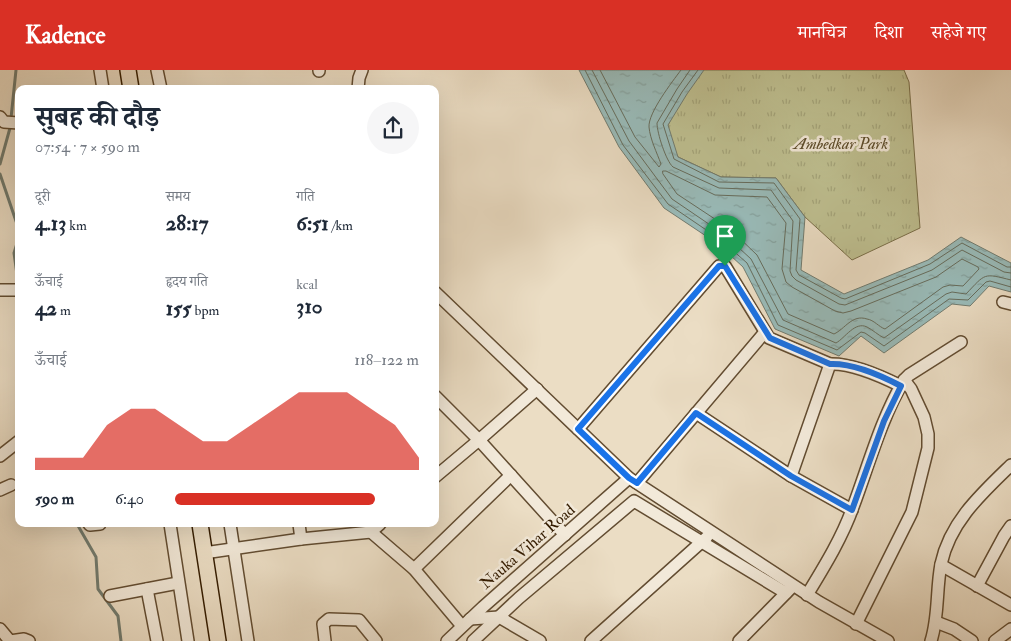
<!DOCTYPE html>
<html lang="hi">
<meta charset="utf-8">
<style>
:root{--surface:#fff;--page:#f6f6f7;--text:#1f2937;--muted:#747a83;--accent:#d93025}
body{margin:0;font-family:"IM FELL Double Pica","Noto Serif Devanagari",serif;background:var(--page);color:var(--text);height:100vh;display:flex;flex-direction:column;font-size:19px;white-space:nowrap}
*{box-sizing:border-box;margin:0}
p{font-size:16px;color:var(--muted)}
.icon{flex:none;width:28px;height:28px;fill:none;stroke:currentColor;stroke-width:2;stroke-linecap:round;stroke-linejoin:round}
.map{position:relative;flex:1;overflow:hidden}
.panel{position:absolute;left:15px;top:15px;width:424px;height:442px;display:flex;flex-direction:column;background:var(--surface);border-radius:10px;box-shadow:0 5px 20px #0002}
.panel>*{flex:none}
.pin{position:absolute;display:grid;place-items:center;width:42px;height:42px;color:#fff;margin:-51px -21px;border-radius:50% 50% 50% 0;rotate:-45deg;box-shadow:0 0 5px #0007}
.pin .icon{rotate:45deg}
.round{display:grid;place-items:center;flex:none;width:52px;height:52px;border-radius:26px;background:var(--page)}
.summary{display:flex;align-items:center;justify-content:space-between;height:85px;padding:0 20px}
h1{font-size:28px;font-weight:700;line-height:38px}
.stats{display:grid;grid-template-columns:repeat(3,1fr);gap:8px;height:85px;padding:5px 20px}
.stats div{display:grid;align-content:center}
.stats b{font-size:21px;font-weight:700}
.stats small{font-size:14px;font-weight:400}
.stats p{font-size:14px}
.chart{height:140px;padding:10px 20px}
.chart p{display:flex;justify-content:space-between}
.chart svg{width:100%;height:90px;margin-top:5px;fill:var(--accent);opacity:.7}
ul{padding:0 20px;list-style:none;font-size:16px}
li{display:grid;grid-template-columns:80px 60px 1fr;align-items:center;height:38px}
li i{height:12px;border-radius:6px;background:var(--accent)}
header{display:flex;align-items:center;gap:30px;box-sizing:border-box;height:70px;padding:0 25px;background:var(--accent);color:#fff}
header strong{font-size:24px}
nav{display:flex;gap:28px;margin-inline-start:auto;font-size:18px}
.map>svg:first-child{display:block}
.park{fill:url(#park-tufts);stroke:#796e48}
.water{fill:url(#water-ripples);stroke:#717b6f}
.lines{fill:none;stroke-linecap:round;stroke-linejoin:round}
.shore{stroke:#666c5c;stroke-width:1}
.stream{stroke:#717b6f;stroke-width:3}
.minor-casing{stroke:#624c31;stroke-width:14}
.major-casing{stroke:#341c00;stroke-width:18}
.minor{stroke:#f2e9d9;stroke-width:11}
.major{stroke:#ebddc4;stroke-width:15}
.route-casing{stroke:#fff;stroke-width:10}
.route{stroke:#1a73e8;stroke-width:6}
.labels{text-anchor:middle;stroke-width:5;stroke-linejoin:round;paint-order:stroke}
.park-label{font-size:16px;font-style:italic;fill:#5d4d2b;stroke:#f2e9d9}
.street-label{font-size:16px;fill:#341c00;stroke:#f2e9d9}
</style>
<header>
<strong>Kadence</strong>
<nav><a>मानचित्र</a><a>दिशा</a><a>सहेजे गए</a></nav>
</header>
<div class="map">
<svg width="1011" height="571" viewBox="0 0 1011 571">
<defs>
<pattern id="park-tufts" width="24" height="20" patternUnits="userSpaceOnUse" patternTransform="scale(1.25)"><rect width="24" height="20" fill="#bebf90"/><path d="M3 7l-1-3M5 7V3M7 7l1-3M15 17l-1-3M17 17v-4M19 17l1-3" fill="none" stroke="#a4a47a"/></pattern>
<pattern id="water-ripples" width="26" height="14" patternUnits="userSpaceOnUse" patternTransform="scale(1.25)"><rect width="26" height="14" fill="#99bbb9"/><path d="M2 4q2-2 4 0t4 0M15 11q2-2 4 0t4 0" fill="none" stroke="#84a09d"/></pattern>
</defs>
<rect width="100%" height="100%" fill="#ebddc4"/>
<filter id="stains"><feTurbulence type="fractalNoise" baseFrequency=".004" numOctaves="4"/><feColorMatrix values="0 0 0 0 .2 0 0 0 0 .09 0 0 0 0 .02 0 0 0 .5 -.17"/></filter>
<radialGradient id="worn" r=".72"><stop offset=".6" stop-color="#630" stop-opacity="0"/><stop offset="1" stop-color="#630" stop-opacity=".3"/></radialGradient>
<path class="park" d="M 702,0 L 904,0 L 909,12 L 920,158 L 852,190 L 805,147 L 776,108 L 721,107 L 678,87 L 668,72 L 668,55 L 686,16 Z"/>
<path class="water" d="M 579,0 L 704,0 L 687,24 L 668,55 L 678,87 L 721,107 L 776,108 L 805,147 L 801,200 L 844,224 L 928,190 L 961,167 L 1011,193 L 1011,222 L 989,216 L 970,236 L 952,234 L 884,283 L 861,266 L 839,286 L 775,259 L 743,197 L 718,174 L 664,138 L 619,77 Z"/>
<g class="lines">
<g class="shore">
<path d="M 585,0 L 623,75 L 668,134 L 721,170 L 747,193 L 778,255 L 837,280 L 861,262 L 865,263 L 884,276 L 949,229 L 968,230 L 986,212 L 990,211 L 1011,217"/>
<path d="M 592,0 L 629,71 L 672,129 L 725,165 L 751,189 L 783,250 L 836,273 C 845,268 855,251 867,257 C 873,260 878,265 884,268 L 946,224 L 952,222 L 966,224 C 986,203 983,203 1011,210"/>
<path d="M 600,0 L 635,67 L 659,97 L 661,94 C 657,83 650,69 649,57 C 648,43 672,12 681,0"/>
<path d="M 690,0 L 677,19 L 657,53 C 657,63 666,91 673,97 L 719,118 L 771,120 L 793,151 L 790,201 L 792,206 L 796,210 L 839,234 L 845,235 L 932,200 L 962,180 L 1004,202 L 1011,203"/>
<path d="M 698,0 L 682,22 L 663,54 L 674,89 L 719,112 L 774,113 L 800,149 L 796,200 L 799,205 L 841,228 L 845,229 L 930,194 L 962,173 L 1007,197 L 1011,197"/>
<path d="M 663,101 L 666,101 L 715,125 L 767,127 L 786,153 L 782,199 L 786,212 L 792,217 L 835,241 L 843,243 L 851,241 L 936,207 L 962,189 L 978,197 L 979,199 L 963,216 L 950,215 L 943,217 L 885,259 C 879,257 874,250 867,249 C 852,244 845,259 834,264 L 788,244 L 757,185 L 730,159 L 677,124 L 663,104 Z"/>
</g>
<g class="stream">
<path d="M 0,94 L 10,58 L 16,0"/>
<path d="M 0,104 L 19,160"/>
<path d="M 19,219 L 14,183 L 19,167"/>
<path d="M 77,454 L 96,487 L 98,519 L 118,546 L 121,571"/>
</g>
<g class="minor-casing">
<g id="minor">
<path d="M 100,0 L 103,19"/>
<path d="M 157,0 L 161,19"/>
<path d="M 319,0 L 319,1"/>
<path d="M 358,19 L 359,8 L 362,0"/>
<path d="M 0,47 L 4,52 L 19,53"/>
<path d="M 0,220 L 19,220"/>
<path d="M 435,222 L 629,408 L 819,532 L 888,571"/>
<path d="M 1003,232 L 1011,234"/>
<path d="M 537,319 L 479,370 L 565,465"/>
<path d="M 435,326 L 479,370 L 435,407"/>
<path d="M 696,343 L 791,406 L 852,440"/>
<path d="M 578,359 L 719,196 L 725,196 L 769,268 L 830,294 C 852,293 881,306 901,316"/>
<path d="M 0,386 L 19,371"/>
<path d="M 791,406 L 830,294"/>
<path d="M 637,413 L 765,262"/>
<path d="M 0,420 L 11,415"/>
<path d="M 89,454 L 90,455 L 100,454"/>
<path d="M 170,454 L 188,571"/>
<path d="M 230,454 L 248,571"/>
<path d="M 299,454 L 301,469"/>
<path d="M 371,462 L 414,499 L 462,556"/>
<path d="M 204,483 L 301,469 L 371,462 L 380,454"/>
<path d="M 941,495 L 1011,535"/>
<path d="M 414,499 L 511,405"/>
<path d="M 977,516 L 1004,466 L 1011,456"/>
<path d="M 147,519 L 157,571"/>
<path d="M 807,525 C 824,497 842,468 853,437 C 869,394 881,349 904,310 L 909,305 L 961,272"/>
<path d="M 110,526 L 178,513"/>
<path d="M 470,549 L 499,547 L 540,571"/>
<path d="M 936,552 L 954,559 L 972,571"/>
<path d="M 856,554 L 912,442 L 928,378 L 928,364 L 924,347 L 911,319 L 904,310"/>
<path d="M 0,559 L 10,571 L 24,569 L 29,571"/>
<path d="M 325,571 L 323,554 L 329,549 L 359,550 L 376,571"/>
<path d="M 447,571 L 483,537 L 629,408"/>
<path d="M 473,571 L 519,528 L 634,431 L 786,523"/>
<path d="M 591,571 L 707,467"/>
<path d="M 739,571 L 790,519"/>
<path d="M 931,571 C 939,546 936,520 941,494 C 950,452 981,424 1011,395"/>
<path d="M 995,571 L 1011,559"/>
</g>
</g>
<g class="major-casing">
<g id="major">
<path d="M 128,0 L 131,19"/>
<path d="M 200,454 L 218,571"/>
</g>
</g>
<use href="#minor" class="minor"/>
<use href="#major" class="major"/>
</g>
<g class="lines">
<g class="route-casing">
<path id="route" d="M 719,196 L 725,196 L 770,268 L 830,294 C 852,293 882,306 901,316 L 884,351 L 852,440 L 791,406 L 696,343 L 637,413 L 629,408 L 578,359 Z"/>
</g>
<use href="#route" class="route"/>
</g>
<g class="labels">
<g class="park-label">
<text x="841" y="79">Ambedkar Park</text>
</g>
<g class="street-label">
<text transform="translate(527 476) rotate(-41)" y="6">Nauka Vihar Road</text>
</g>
</g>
<rect width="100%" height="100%" filter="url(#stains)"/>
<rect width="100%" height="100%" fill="url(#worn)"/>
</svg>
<div class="pin" style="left:725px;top:196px;background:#1e9e55"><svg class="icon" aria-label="arrive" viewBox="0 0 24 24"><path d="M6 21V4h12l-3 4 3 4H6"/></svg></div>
<section class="panel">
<div class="summary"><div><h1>सुबह की दौड़</h1><p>07:54 · 7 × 590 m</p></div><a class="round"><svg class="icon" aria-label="share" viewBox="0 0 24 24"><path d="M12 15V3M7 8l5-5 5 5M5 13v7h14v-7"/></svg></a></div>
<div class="stats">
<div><p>दूरी</p><b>4.13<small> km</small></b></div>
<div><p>समय</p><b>28:17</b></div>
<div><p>गति</p><b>6:51<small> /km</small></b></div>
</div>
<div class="stats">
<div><p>ऊँचाई</p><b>42<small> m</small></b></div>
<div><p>हृदय गति</p><b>155<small> bpm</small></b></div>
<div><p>kcal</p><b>310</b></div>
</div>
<div class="chart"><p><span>ऊँचाई</span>118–122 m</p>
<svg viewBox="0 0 160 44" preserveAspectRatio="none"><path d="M0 44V38L10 38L20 38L30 22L40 14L50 14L60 22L70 30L80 30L90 22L100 14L110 6L120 6L130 6L140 14L150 22L160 38V44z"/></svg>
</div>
<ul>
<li><b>590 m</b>6:40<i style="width:82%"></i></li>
</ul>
</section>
</div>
